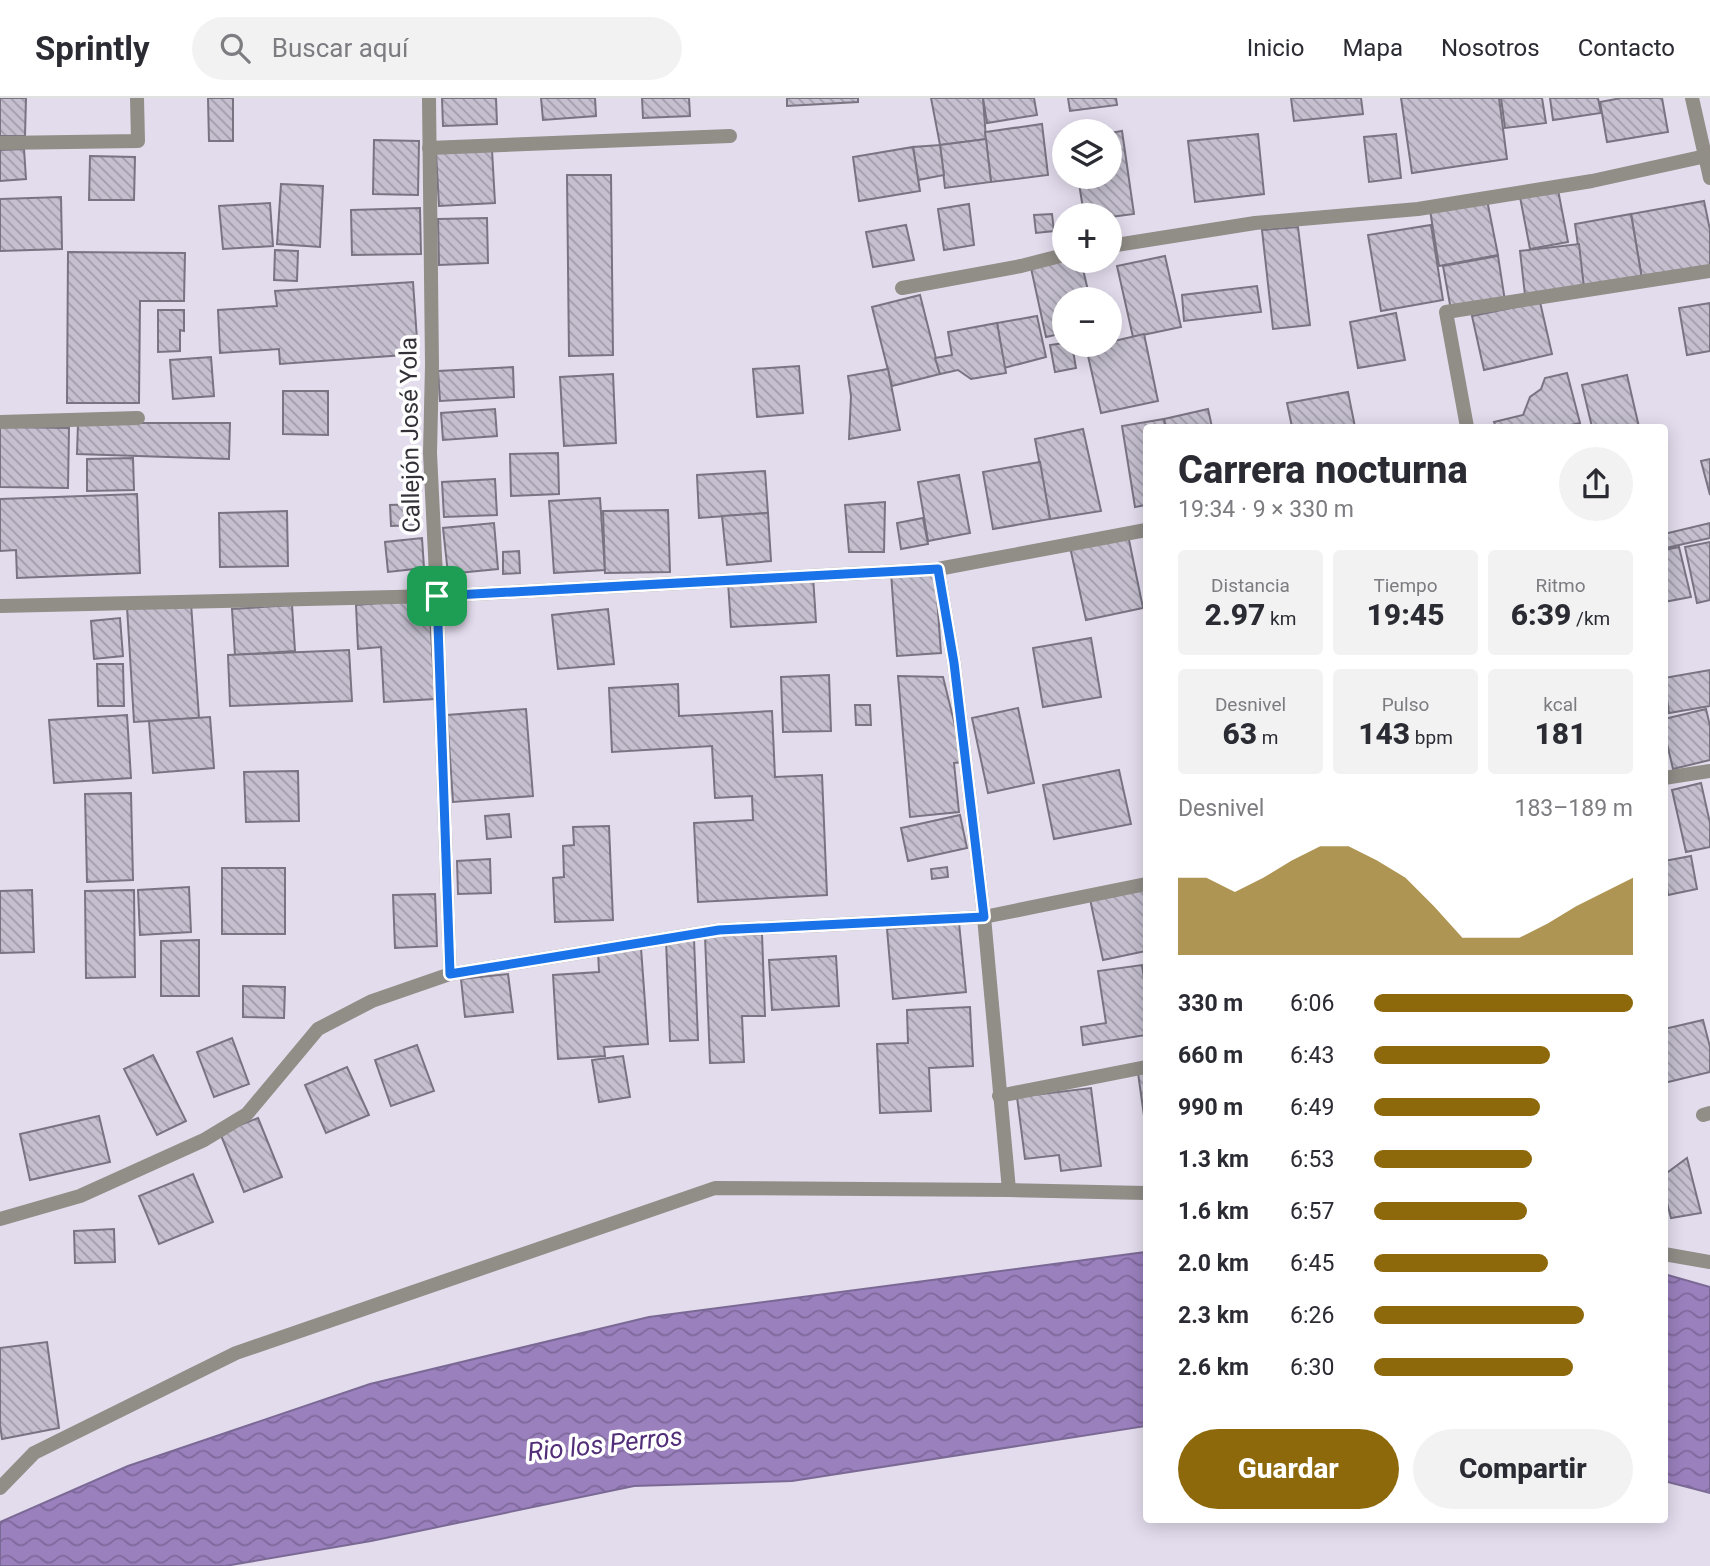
<!DOCTYPE html>
<html lang="es">
<meta charset="utf-8">
<style>
:root{--surface:#fff;--page:#f2f2f3;--text:#2b2b33;--muted:#7c7c81;--line:#e1e1e2;--accent:#8e690c}
body{margin:0;font-family:Roboto,sans-serif;background:var(--page);color:var(--text);height:100vh;display:flex;flex-direction:column;font-size:26px;white-space:nowrap}
*{box-sizing:border-box;margin:0}
p{font-size:23px;color:var(--muted)}
.icon{flex:none;width:38px;height:38px;fill:none;stroke:currentColor;stroke-width:2;stroke-linecap:round;stroke-linejoin:round}
.map{position:relative;flex:1;overflow:hidden}
.details{position:absolute;left:1143px;top:326px;width:525px;height:1099px;display:flex;flex-direction:column;background:var(--surface);border-radius:7px;box-shadow:0 4px 18px #0003}
.details>*{flex:none}
.buttons{position:absolute;left:1052px;top:21px;display:grid;gap:14px}
.buttons a{display:grid;place-items:center;width:70px;height:70px;border-radius:50%;background:var(--surface);box-shadow:0 4px 18px #0003;font-size:35px}
.pin{position:absolute;display:grid;place-items:center;width:60px;height:60px;color:#fff;margin:-30px;border-radius:14px;box-shadow:0 4px 10px #0006}
.round{display:grid;place-items:center;flex:none;width:74px;height:74px;border-radius:37px;background:var(--page)}
.summary{display:flex;align-items:center;justify-content:space-between;height:119px;padding:0 35px}
h1{font-size:38px;font-weight:800;line-height:52px}
.figures{display:grid;grid-template-columns:repeat(3,1fr);gap:10px;height:119px;padding:7px 35px}
.figures div{display:grid;align-content:center;border-radius:7px;background:var(--page);text-align:center}
.figures b{font-size:30px;font-weight:800}
.figures small{font-size:19px;font-weight:400}
.figures p{font-size:19px}
.chart{height:196px;padding:14px 35px}
.chart p{display:flex;justify-content:space-between}
.chart svg{width:100%;height:126px;margin-top:7px;fill:var(--accent);opacity:.7}
.cta{display:flex;gap:14px;margin-top:auto;padding:14px 35px}
.cta a{flex:1;height:80px;border-radius:42px;background:var(--accent);color:#fff;font-size:28px;font-weight:800;line-height:80px;text-align:center}
.cta a+a{background:var(--page);color:var(--text)}
ul{padding:0 35px;list-style:none;font-size:23px}
li{display:grid;grid-template-columns:112px 84px 1fr;align-items:center;height:52px}
li i{height:18px;border-radius:9px;background:var(--accent)}
header{display:flex;align-items:center;gap:42px;box-sizing:border-box;height:98px;padding:0 35px;background:var(--surface);border-bottom:2px solid var(--line)}
header strong{font-size:33px}
nav{display:flex;gap:38px;margin-inline-start:auto;font-size:24px}
.search{width:490px;height:63px;background:var(--page);display:flex;align-items:center;gap:18px;box-sizing:border-box;padding:0 24px;border-radius:38px;color:var(--muted);font-size:26px}
.map>svg:first-child{display:block}
.water{fill:url(#water-waves);stroke:#7b6995;stroke-width:2}
.building{fill:url(#building-back-hatch);stroke:#797382;stroke-width:2}
.lines{fill:none;stroke-linecap:round;stroke-linejoin:round}
.service{stroke:#918d87;stroke-width:14}
.pedestrian{stroke:#918d87;stroke-width:14}
.minor{stroke:#918d87;stroke-width:14}
.route-casing{stroke:#fff;stroke-width:14}
.route{stroke:#1a73e8;stroke-width:9}
.labels{text-anchor:middle;stroke-width:7;stroke-linejoin:round;paint-order:stroke}
.street-label{font-size:24px;fill:#343238;stroke:#fff}
.water-label{font-size:26px;font-style:italic;fill:#522e78;stroke:#fff}
</style>
<header>
<strong>Sprintly</strong>
<div class="search"><svg class="icon" aria-label="search" viewBox="0 0 24 24"><circle cx="10" cy="10" r="6"/><path d="M15 15l6 6"/></svg>Buscar aquí</div>
<nav><a>Inicio</a><a>Mapa</a><a>Nosotros</a><a>Contacto</a></nav>
</header>
<div class="map">
<svg width="1710" height="1468" viewBox="0 0 1710 1468">
<defs>
<pattern id="water-waves" width="16" height="10" patternUnits="userSpaceOnUse" patternTransform="scale(1.75)"><rect width="16" height="10" fill="#9a80bd"/><path d="M0 5q4-4 8 0t8 0" fill="none" stroke="#7e699b"/></pattern>
<pattern id="building-back-hatch" width="6" height="6" patternUnits="userSpaceOnUse" patternTransform="scale(1.75)"><rect width="6" height="6" fill="#c5bfcf"/><path d="M-1 5l2 2M0 0l6 6M5-1l2 2" fill="none" stroke="#a19ca9"/></pattern>
</defs>
<rect width="100%" height="100%" fill="#e3dced"/>
<g class="water">
<path d="M 1146,1154 L 1146,1328 L 792,1383 L 634,1388 L 371,1443 L 225,1468 L 0,1468 L 0,1424 L 128,1368 L 370,1286 L 649,1219 Z"/>
<path d="M 1664,1176 L 1710,1189 L 1710,1395 L 1664,1383 Z"/>
</g>
<g class="building">
<path d="M 0,0 L 26,0 L 25,38 L 0,38 Z"/>
<path d="M 208,0 L 233,0 L 233,43 L 209,43 Z"/>
<path d="M 442,0 L 496,0 L 497,26 L 443,28 Z"/>
<path d="M 541,0 L 595,0 L 596,18 L 543,22 Z"/>
<path d="M 642,0 L 689,0 L 690,18 L 643,20 Z"/>
<path d="M 787,0 L 858,0 L 858,4 L 787,8 Z"/>
<path d="M 931,0 L 983,0 L 986,41 L 940,47 Z"/>
<path d="M 983,0 L 1034,0 L 1037,17 L 987,25 Z"/>
<path d="M 1068,0 L 1116,0 L 1117,7 L 1070,13 Z"/>
<path d="M 1291,0 L 1361,0 L 1363,16 L 1294,23 Z"/>
<path d="M 1401,0 L 1499,0 L 1507,61 L 1412,75 Z"/>
<path d="M 1501,0 L 1542,0 L 1546,25 L 1505,30 Z"/>
<path d="M 1550,0 L 1598,0 L 1601,15 L 1553,22 Z"/>
<path d="M 1621,0 L 1662,0 L 1668,34 L 1607,44 L 1600,4 Z"/>
<path d="M 1042,26 L 1048,77 L 991,84 L 985,34 Z"/>
<path d="M 1122,33 L 1134,116 L 1110,119 L 1110,117 L 1084,117 L 1078,79 L 1110,79 L 1110,35 Z"/>
<path d="M 1258,36 L 1264,96 L 1195,104 L 1188,43 Z"/>
<path d="M 1396,36 L 1401,80 L 1369,84 L 1364,39 Z"/>
<path d="M 986,41 L 991,84 L 945,90 L 940,47 Z"/>
<path d="M 374,42 L 419,43 L 418,97 L 373,96 Z"/>
<path d="M 940,47 L 944,77 L 918,82 L 913,49 Z"/>
<path d="M 913,49 L 920,93 L 859,103 L 853,59 Z"/>
<path d="M 24,51 L 26,81 L 0,83 L 0,52 Z"/>
<path d="M 492,52 L 495,105 L 439,108 L 436,54 Z"/>
<path d="M 90,58 L 135,59 L 134,102 L 89,102 Z"/>
<path d="M 567,77 L 611,77 L 613,257 L 569,258 Z"/>
<path d="M 281,86 L 323,88 L 320,149 L 277,146 Z"/>
<path d="M 1558,92 L 1568,144 L 1530,151 L 1520,99 Z"/>
<path d="M 61,99 L 62,151 L 0,153 L 0,101 Z"/>
<path d="M 1487,102 L 1498,157 L 1439,168 L 1430,112 Z"/>
<path d="M 1704,103 L 1710,132 L 1710,170 L 1642,181 L 1631,116 Z"/>
<path d="M 270,105 L 273,148 L 223,151 L 219,108 Z"/>
<path d="M 969,106 L 974,147 L 944,152 L 938,111 Z"/>
<path d="M 420,110 L 421,156 L 352,157 L 351,112 Z"/>
<path d="M 1052,116 L 1054,133 L 1036,135 L 1034,117 Z"/>
<path d="M 1631,116 L 1642,181 L 1584,190 L 1575,126 Z"/>
<path d="M 487,120 L 488,165 L 439,167 L 438,121 Z"/>
<path d="M 906,127 L 914,162 L 873,169 L 866,134 Z"/>
<path d="M 1431,127 L 1443,202 L 1381,213 L 1368,137 Z"/>
<path d="M 1298,129 L 1310,227 L 1273,231 L 1262,132 Z"/>
<path d="M 1579,146 L 1584,190 L 1525,197 L 1520,153 Z"/>
<path d="M 275,152 L 298,153 L 297,183 L 274,182 Z"/>
<path d="M 68,154 L 185,155 L 184,203 L 140,203 L 139,305 L 67,305 Z"/>
<path d="M 1165,158 L 1181,229 L 1133,239 L 1117,168 Z"/>
<path d="M 1498,158 L 1505,203 L 1451,212 L 1443,168 Z"/>
<path d="M 1064,163 L 1081,163 L 1090,201 L 1064,201 L 1064,235 L 1046,239 L 1031,170 Z"/>
<path d="M 413,184 L 418,256 L 280,266 L 279,251 L 220,255 L 218,212 L 277,208 L 275,193 Z"/>
<path d="M 1257,188 L 1261,214 L 1184,223 L 1182,197 Z"/>
<path d="M 920,197 L 940,276 L 892,288 L 872,209 Z"/>
<path d="M 1540,204 L 1552,256 L 1484,272 L 1472,218 Z"/>
<path d="M 1710,205 L 1710,253 L 1687,257 L 1679,210 Z"/>
<path d="M 158,212 L 184,212 L 184,233 L 180,232 L 180,253 L 158,254 Z"/>
<path d="M 1396,215 L 1405,262 L 1358,270 L 1350,224 Z"/>
<path d="M 1037,218 L 1046,259 L 1004,270 L 997,225 Z"/>
<path d="M 997,225 L 1006,275 L 971,281 L 958,272 L 940,276 L 935,260 L 952,257 L 948,234 Z"/>
<path d="M 1144,236 L 1158,303 L 1101,315 L 1086,249 L 1110,247 L 1110,244 Z"/>
<path d="M 1064,245 L 1064,247 L 1072,247 L 1076,270 L 1055,274 L 1050,247 Z"/>
<path d="M 211,259 L 214,298 L 173,301 L 170,262 Z"/>
<path d="M 799,268 L 803,315 L 757,319 L 753,271 Z"/>
<path d="M 513,269 L 514,299 L 440,303 L 438,273 Z"/>
<path d="M 888,271 L 900,332 L 849,341 L 851,298 L 848,278 Z"/>
<path d="M 1567,275 L 1580,325 L 1562,329 L 1496,329 L 1494,324 L 1523,317 L 1530,299 L 1541,291 L 1545,280 Z"/>
<path d="M 613,276 L 616,345 L 564,348 L 560,279 Z"/>
<path d="M 1627,277 L 1639,329 L 1592,329 L 1582,287 Z"/>
<path d="M 283,293 L 328,293 L 328,337 L 283,336 Z"/>
<path d="M 1348,294 L 1355,329 L 1292,329 L 1287,305 Z"/>
<path d="M 495,311 L 497,338 L 443,342 L 441,315 Z"/>
<path d="M 1208,311 L 1212,329 L 1166,329 L 1164,321 Z"/>
<path d="M 1164,321 L 1165,329 L 1146,329 L 1146,407 L 1135,409 L 1122,328 Z"/>
<path d="M 78,325 L 230,325 L 229,361 L 77,356 Z"/>
<path d="M 0,329 L 69,330 L 68,390 L 0,389 Z"/>
<path d="M 1083,331 L 1101,413 L 1050,421 L 1035,341 Z"/>
<path d="M 558,355 L 559,396 L 511,398 L 510,356 Z"/>
<path d="M 133,360 L 134,392 L 87,393 L 87,361 Z"/>
<path d="M 1710,361 L 1710,397 L 1701,363 Z"/>
<path d="M 1040,364 L 1050,421 L 993,431 L 983,374 Z"/>
<path d="M 765,373 L 768,415 L 699,420 L 697,377 Z"/>
<path d="M 959,377 L 970,435 L 928,443 L 918,384 Z"/>
<path d="M 495,381 L 497,417 L 444,419 L 442,384 Z"/>
<path d="M 137,396 L 140,475 L 17,480 L 16,452 L 0,453 L 0,401 Z"/>
<path d="M 600,400 L 605,472 L 554,475 L 549,403 Z"/>
<path d="M 885,404 L 884,454 L 849,454 L 845,407 Z"/>
<path d="M 418,406 L 419,427 L 391,428 L 390,407 Z"/>
<path d="M 668,412 L 670,474 L 605,475 L 603,413 Z"/>
<path d="M 287,413 L 288,468 L 220,469 L 219,415 Z"/>
<path d="M 768,415 L 771,463 L 727,467 L 722,418 Z"/>
<path d="M 923,420 L 928,446 L 901,451 L 897,425 Z"/>
<path d="M 494,425 L 498,471 L 448,476 L 443,430 Z"/>
<path d="M 1710,425 L 1710,440 L 1666,450 L 1664,436 Z"/>
<path d="M 1128,437 L 1143,510 L 1086,522 L 1070,449 Z"/>
<path d="M 422,440 L 424,470 L 388,474 L 385,444 Z"/>
<path d="M 1710,444 L 1710,502 L 1697,505 L 1685,449 Z"/>
<path d="M 1679,449 L 1691,499 L 1664,504 L 1664,452 Z"/>
<path d="M 519,453 L 520,475 L 503,476 L 503,454 Z"/>
<path d="M 935,472 L 941,555 L 897,558 L 891,475 Z"/>
<path d="M 813,478 L 816,524 L 731,529 L 728,484 Z"/>
<path d="M 429,501 L 435,601 L 384,604 L 381,549 L 358,551 L 356,507 Z"/>
<path d="M 191,505 L 199,620 L 134,624 L 127,509 Z"/>
<path d="M 292,507 L 295,553 L 235,557 L 232,511 Z"/>
<path d="M 608,511 L 614,566 L 558,571 L 552,517 Z"/>
<path d="M 120,520 L 123,558 L 94,561 L 91,523 Z"/>
<path d="M 1091,540 L 1101,599 L 1043,609 L 1033,550 Z"/>
<path d="M 349,552 L 352,603 L 230,608 L 228,557 Z"/>
<path d="M 97,566 L 123,566 L 124,608 L 98,608 Z"/>
<path d="M 1710,572 L 1710,608 L 1669,615 L 1664,580 Z"/>
<path d="M 829,577 L 831,633 L 783,634 L 781,579 Z"/>
<path d="M 898,578 L 943,579 L 964,664 L 954,665 L 959,714 L 910,719 Z"/>
<path d="M 678,586 L 679,618 L 772,613 L 775,679 L 822,677 L 827,797 L 698,804 L 694,725 L 753,722 L 752,698 L 715,700 L 712,648 L 612,654 L 609,590 Z"/>
<path d="M 855,607 L 870,607 L 871,627 L 856,627 Z"/>
<path d="M 1018,610 L 1034,685 L 988,695 L 972,620 Z"/>
<path d="M 526,611 L 533,698 L 453,704 L 447,617 Z"/>
<path d="M 1706,611 L 1710,628 L 1710,662 L 1673,671 L 1664,633 L 1664,621 Z"/>
<path d="M 127,617 L 131,680 L 54,685 L 49,622 Z"/>
<path d="M 210,619 L 214,670 L 153,675 L 149,623 Z"/>
<path d="M 1119,672 L 1131,726 L 1054,741 L 1043,687 Z"/>
<path d="M 298,673 L 299,723 L 246,724 L 244,674 Z"/>
<path d="M 1701,685 L 1710,725 L 1710,749 L 1686,754 L 1672,692 Z"/>
<path d="M 131,695 L 133,782 L 87,784 L 85,696 Z"/>
<path d="M 509,716 L 511,739 L 487,741 L 485,718 Z"/>
<path d="M 960,717 L 967,750 L 908,763 L 901,730 Z"/>
<path d="M 609,728 L 613,822 L 555,824 L 553,780 L 564,779 L 563,748 L 574,747 L 573,729 Z"/>
<path d="M 1691,758 L 1697,791 L 1668,797 L 1664,763 Z"/>
<path d="M 490,761 L 491,795 L 458,796 L 457,763 Z"/>
<path d="M 947,769 L 948,779 L 932,781 L 931,771 Z"/>
<rect x="222" y="770" width="63" height="66"/>
<path d="M 189,789 L 191,834 L 140,837 L 138,792 Z"/>
<path d="M 1146,789 L 1146,853 L 1103,862 L 1090,801 Z"/>
<path d="M 32,792 L 34,854 L 0,855 L 0,793 Z"/>
<path d="M 134,792 L 135,879 L 86,880 L 85,793 Z"/>
<path d="M 435,796 L 437,848 L 395,850 L 393,797 Z"/>
<path d="M 959,825 L 966,894 L 893,901 L 887,831 Z"/>
<path d="M 762,836 L 765,918 L 742,918 L 744,964 L 710,965 L 705,838 Z"/>
<path d="M 694,841 L 698,942 L 670,943 L 666,842 Z"/>
<path d="M 199,842 L 199,898 L 161,898 L 161,843 Z"/>
<path d="M 641,850 L 648,946 L 604,949 L 605,958 L 558,961 L 553,877 L 599,874 L 598,852 Z"/>
<path d="M 836,858 L 839,908 L 772,912 L 769,862 Z"/>
<path d="M 1142,867 L 1146,894 L 1146,937 L 1083,947 L 1081,929 L 1106,925 L 1098,873 Z"/>
<path d="M 508,876 L 513,914 L 465,919 L 461,881 Z"/>
<path d="M 243,888 L 285,889 L 284,920 L 243,919 Z"/>
<path d="M 970,909 L 973,968 L 929,970 L 931,1013 L 880,1015 L 877,946 L 908,945 L 907,912 Z"/>
<path d="M 1703,922 L 1710,949 L 1710,974 L 1664,985 L 1664,931 Z"/>
<path d="M 232,940 L 249,986 L 214,999 L 197,954 Z"/>
<path d="M 417,947 L 434,993 L 391,1008 L 375,962 Z"/>
<path d="M 153,957 L 186,1023 L 157,1037 L 124,971 Z"/>
<path d="M 623,958 L 630,999 L 599,1004 L 592,962 Z"/>
<path d="M 347,969 L 369,1017 L 326,1035 L 305,987 Z"/>
<path d="M 1146,973 L 1146,1032 L 1138,975 Z"/>
<path d="M 1091,990 L 1101,1068 L 1061,1073 L 1059,1057 L 1025,1061 L 1017,999 Z"/>
<path d="M 99,1018 L 110,1064 L 30,1082 L 20,1036 Z"/>
<path d="M 258,1020 L 282,1079 L 244,1094 L 220,1035 Z"/>
<path d="M 1687,1060 L 1701,1115 L 1671,1120 L 1664,1093 L 1664,1077 Z"/>
<path d="M 193,1076 L 213,1124 L 159,1146 L 139,1098 Z"/>
<path d="M 114,1131 L 115,1164 L 75,1165 L 74,1133 Z"/>
<path d="M 47,1244 L 59,1330 L 2,1341 L 0,1327 L 0,1250 Z"/>
</g>
<g class="lines">
<g class="service">
<path d="M 429,0 L 432,267 L 430,355 L 437,498 L 450,876"/>
<path d="M 1467,329 L 1446,214 L 1710,173"/>
<path d="M 938,471 L 954,565 L 984,819"/>
<path d="M 0,508 L 437,498 L 938,471 L 1146,432"/>
<path d="M 1664,680 L 1710,673"/>
<path d="M 0,1121 L 80,1098 L 204,1042 L 247,1016 L 318,931 L 372,903 L 450,876 L 719,832 L 984,819 L 1146,786"/>
</g>
<g class="pedestrian">
<path d="M 1664,1156 L 1710,1164"/>
<path d="M 0,1390 L 34,1355 L 236,1255 L 715,1090 L 1009,1092 L 1146,1095"/>
</g>
<g class="minor">
<path d="M 1692,0 L 1710,80"/>
<path d="M 0,45 L 138,43 L 137,0"/>
<path d="M 429,50 L 730,38"/>
<path d="M 1110,148 L 1255,125 L 1418,111 L 1592,83 L 1710,57"/>
<path d="M 902,190 L 1021,168 L 1064,157"/>
<path d="M 0,324 L 138,320"/>
<path d="M 984,819 L 1009,1092"/>
<path d="M 999,998 L 1146,969"/>
<path d="M 1703,1017 L 1710,1015"/>
</g>
</g>
<g class="lines">
<g class="route-casing">
<path id="route" d="M 938,471 L 954,565 L 984,819 L 719,832 L 450,876 L 437,498 Z"/>
</g>
<use href="#route" class="route"/>
</g>
<g class="labels">
<g class="street-label">
<text transform="translate(410 337) rotate(-91)" y="8">Callejón José Yola</text>
</g>
<g class="water-label">
<text transform="translate(605 1346) rotate(-6)" y="9">Rio los Perros</text>
</g>
</g>
</svg>
<div class="buttons">
<a><svg class="icon" aria-label="layers" viewBox="0 0 24 24"><path d="M12 4l9 5-9 5-9-5zM3 14l9 5 9-5"/></svg></a>
<a>+</a>
<a>−</a>
</div>
<div class="pin" style="left:437px;top:498px;background:#1e9e55"><svg class="icon" aria-label="arrive" viewBox="0 0 24 24"><path d="M6 21V4h12l-3 4 3 4H6"/></svg></div>
<section class="details">
<div class="summary"><div><h1>Carrera nocturna</h1><p>19:34 · 9 × 330 m</p></div><a class="round"><svg class="icon" aria-label="share" viewBox="0 0 24 24"><path d="M12 15V3M7 8l5-5 5 5M5 13v7h14v-7"/></svg></a></div>
<div class="figures">
<div><p>Distancia</p><b>2.97<small> km</small></b></div>
<div><p>Tiempo</p><b>19:45</b></div>
<div><p>Ritmo</p><b>6:39<small> /km</small></b></div>
</div>
<div class="figures">
<div><p>Desnivel</p><b>63<small> m</small></b></div>
<div><p>Pulso</p><b>143<small> bpm</small></b></div>
<div><p>kcal</p><b>181</b></div>
</div>
<div class="chart"><p><span>Desnivel</span>183–189 m</p>
<svg viewBox="0 0 160 44" preserveAspectRatio="none"><path d="M0 44V17L10 17L20 22L30 17L40 11L50 6L60 6L70 11L80 17L90 27L100 38L110 38L120 38L130 33L140 27L150 22L160 17V44z"/></svg>
</div>
<ul>
<li><b>330 m</b>6:06<i style="width:100%"></i></li>
<li><b>660 m</b>6:43<i style="width:68%"></i></li>
<li><b>990 m</b>6:49<i style="width:64%"></i></li>
<li><b>1.3 km</b>6:53<i style="width:61%"></i></li>
<li><b>1.6 km</b>6:57<i style="width:59%"></i></li>
<li><b>2.0 km</b>6:45<i style="width:67%"></i></li>
<li><b>2.3 km</b>6:26<i style="width:81%"></i></li>
<li><b>2.6 km</b>6:30<i style="width:77%"></i></li>
</ul>
<div class="cta"><a>Guardar</a><a>Compartir</a></div>
</section>
</div>
